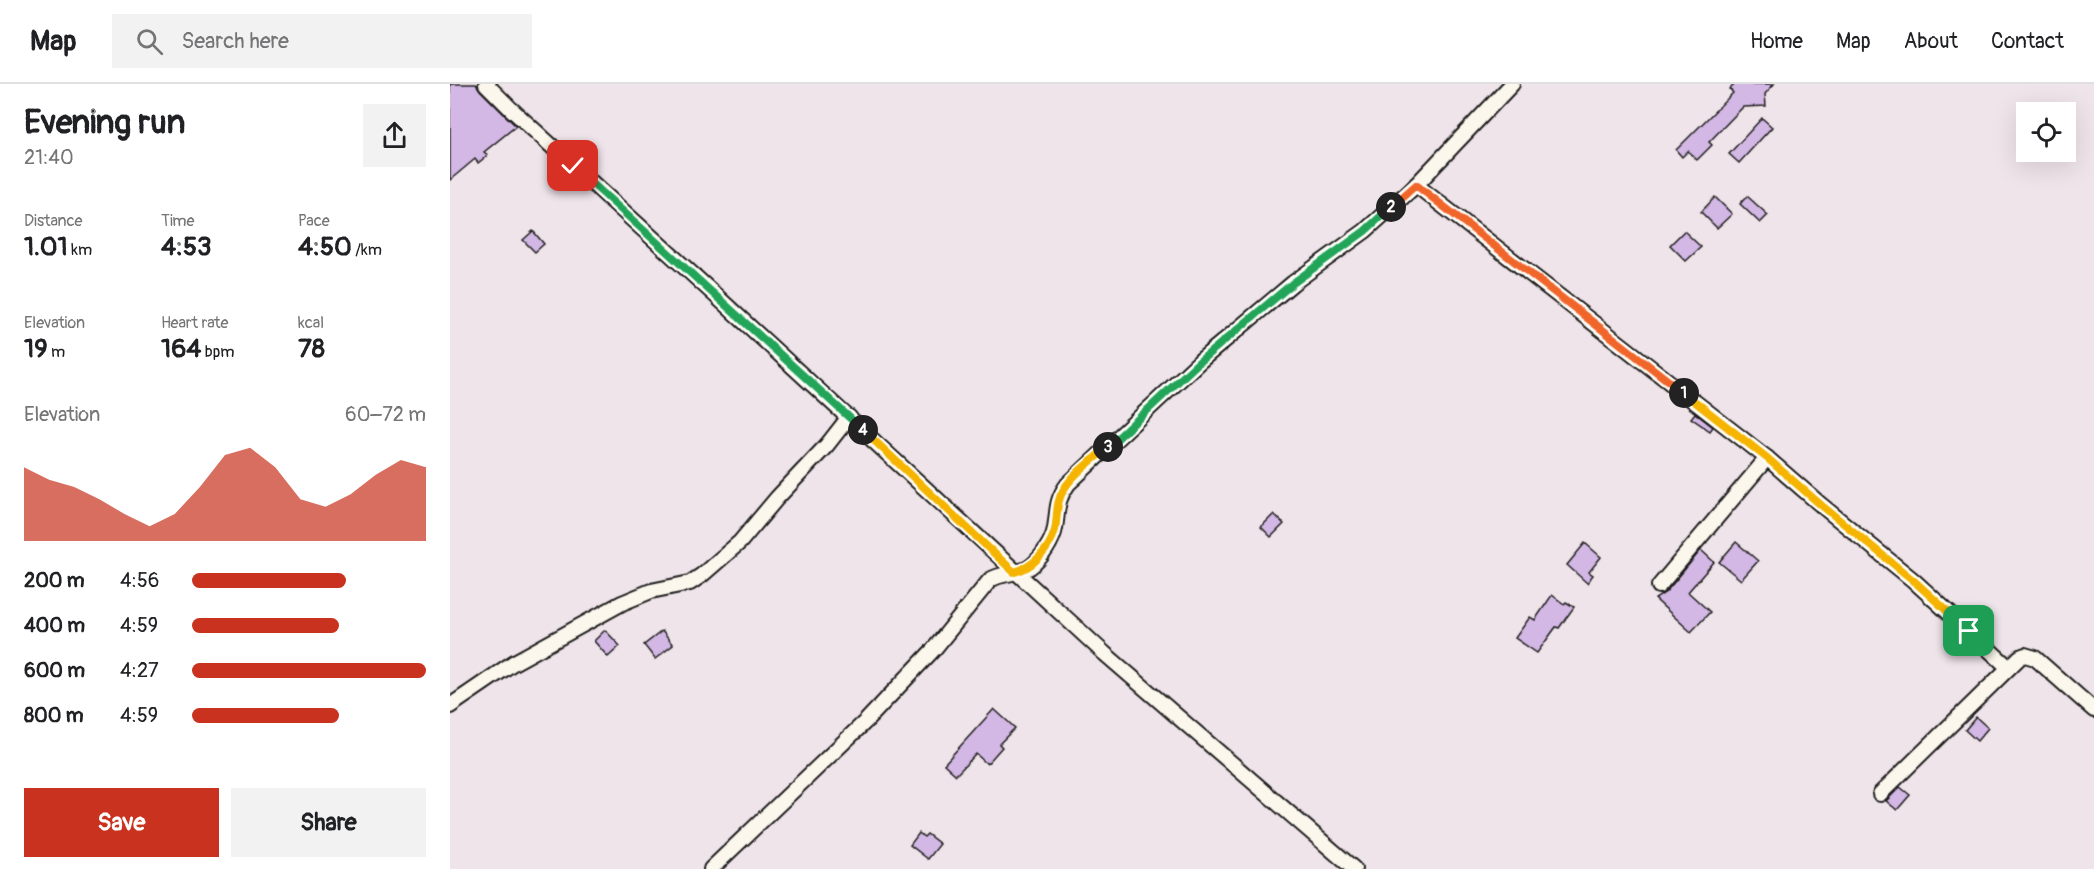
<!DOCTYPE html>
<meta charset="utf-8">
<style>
:root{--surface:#fff;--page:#f2f2f2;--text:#202124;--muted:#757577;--line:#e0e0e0;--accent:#c8321e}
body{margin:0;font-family:Pangolin,sans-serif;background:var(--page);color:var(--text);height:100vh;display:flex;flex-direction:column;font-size:22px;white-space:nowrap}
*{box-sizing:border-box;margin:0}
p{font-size:20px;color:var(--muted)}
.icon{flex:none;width:33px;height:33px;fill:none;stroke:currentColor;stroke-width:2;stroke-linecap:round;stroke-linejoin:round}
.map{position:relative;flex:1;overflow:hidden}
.side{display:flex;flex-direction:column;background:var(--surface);width:450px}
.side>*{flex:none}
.fabs{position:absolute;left:1566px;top:18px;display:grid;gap:12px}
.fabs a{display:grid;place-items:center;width:60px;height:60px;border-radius:0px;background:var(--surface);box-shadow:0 6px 24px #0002;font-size:30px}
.pin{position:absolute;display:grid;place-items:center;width:51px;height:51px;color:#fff;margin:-26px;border-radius:12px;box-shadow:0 3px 9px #0006}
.km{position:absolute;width:30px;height:30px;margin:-15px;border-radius:50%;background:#222;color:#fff;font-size:16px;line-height:30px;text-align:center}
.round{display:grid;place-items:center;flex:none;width:63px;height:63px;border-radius:0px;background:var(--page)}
.overview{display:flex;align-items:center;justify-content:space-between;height:102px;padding:0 24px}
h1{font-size:33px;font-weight:700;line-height:45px}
.stats{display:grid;grid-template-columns:repeat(3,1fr);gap:9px;height:102px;padding:6px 24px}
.stats div{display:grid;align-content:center}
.stats b{font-size:26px;font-weight:700}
.stats small{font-size:16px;font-weight:400}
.stats p{font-size:16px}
.chart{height:168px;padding:12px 24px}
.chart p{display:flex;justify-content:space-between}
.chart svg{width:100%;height:108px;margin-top:6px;fill:var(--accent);opacity:.7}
.primary-button{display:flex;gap:12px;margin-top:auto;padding:12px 24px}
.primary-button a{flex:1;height:69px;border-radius:0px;background:var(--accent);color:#fff;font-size:24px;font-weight:700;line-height:69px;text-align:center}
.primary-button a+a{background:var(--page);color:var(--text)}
ul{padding:0 24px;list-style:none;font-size:20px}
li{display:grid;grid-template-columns:96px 72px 1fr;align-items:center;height:45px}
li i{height:15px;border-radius:8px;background:var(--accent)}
header{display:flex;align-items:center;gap:36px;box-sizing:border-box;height:84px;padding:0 30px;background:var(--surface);border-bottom:2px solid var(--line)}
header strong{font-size:28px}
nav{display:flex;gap:33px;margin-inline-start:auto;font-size:21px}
.search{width:420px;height:54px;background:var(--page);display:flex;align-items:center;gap:15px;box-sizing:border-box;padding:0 21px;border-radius:0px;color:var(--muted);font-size:22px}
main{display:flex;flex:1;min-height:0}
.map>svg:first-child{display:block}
.building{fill:#d3b7e5;stroke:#1c1c1c;stroke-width:1.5}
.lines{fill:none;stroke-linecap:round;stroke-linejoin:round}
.minor-casing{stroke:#1c1c1c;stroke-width:18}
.minor{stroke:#fbf7ec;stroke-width:14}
.split-1-casing{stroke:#fff;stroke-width:12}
.split-2-casing{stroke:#fff;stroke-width:12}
.split-3-casing{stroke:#fff;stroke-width:12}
.split-4-casing{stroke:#fff;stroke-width:12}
.split-5-casing{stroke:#fff;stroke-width:12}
.split-1{stroke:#f5b400;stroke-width:8}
.split-2{stroke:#f0652b;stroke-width:8}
.split-3{stroke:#22a559;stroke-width:8}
.split-4{stroke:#f5b400;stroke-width:8}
.split-5{stroke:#22a559;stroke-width:8}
</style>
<header>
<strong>Map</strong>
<div class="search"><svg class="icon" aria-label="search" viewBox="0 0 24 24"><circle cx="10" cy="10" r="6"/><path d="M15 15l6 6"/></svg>Search here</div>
<nav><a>Home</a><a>Map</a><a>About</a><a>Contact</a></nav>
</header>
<main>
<section class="side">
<div class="overview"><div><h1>Evening run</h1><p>21:40</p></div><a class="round"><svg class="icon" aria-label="share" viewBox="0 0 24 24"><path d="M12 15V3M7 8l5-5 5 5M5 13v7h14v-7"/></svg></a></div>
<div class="stats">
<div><p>Distance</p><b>1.01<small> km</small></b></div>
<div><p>Time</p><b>4:53</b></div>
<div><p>Pace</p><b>4:50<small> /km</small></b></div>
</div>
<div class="stats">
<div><p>Elevation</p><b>19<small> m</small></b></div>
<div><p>Heart rate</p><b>164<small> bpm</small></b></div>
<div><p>kcal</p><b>78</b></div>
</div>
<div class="chart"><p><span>Elevation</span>60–72 m</p>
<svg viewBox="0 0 160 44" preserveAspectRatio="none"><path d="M0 44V14L10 19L20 22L30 27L40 33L50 38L60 33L70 22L80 9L90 6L100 14L110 27L120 30L130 25L140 17L150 11L160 14V44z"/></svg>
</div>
<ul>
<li><b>200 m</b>4:56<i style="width:66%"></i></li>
<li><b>400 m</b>4:59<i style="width:63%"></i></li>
<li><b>600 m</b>4:27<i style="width:100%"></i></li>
<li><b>800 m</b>4:59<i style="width:63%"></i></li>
</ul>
<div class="primary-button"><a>Save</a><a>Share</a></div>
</section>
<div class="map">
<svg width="1644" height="785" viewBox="0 0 1644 785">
<rect width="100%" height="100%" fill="#efe4ea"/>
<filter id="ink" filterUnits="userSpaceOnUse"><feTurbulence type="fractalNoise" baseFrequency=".0167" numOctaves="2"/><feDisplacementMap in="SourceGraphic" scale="12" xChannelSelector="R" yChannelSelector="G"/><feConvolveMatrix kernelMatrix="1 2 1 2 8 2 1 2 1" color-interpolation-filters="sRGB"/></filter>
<g filter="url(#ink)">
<g class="building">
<path d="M 0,0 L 26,0 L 30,6 L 66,42 L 34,68 L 38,71 L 28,79 L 25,75 L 0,96 Z"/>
<path d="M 1285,0 L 1324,0 L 1315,10 L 1316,22 L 1293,23 L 1259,58 L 1262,61 L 1247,76 L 1238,67 L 1232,73 L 1226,66 L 1283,9 L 1280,5 Z"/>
<path d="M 1312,34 L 1322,43 L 1289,79 L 1279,70 Z"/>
<path d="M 1297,112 L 1318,131 L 1310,139 L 1290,120 Z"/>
<path d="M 1265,113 L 1282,130 L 1267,144 L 1251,128 Z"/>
<path d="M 83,147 L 94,160 L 85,168 L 73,156 Z"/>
<path d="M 1234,147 L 1251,163 L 1236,177 L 1220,161 Z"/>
<path d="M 1245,329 L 1263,343 L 1260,347 L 1241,334 Z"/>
<path d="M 824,430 L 834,440 L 821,453 L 811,443 Z"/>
<path d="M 1286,458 L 1308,477 L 1291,496 L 1269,478 Z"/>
<path d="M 1135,459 L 1151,473 L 1139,488 L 1143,491 L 1137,499 L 1117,481 Z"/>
<path d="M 1251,466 L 1264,478 L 1238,508 L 1260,528 L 1241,548 L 1205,515 L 1216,508 Z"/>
<path d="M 1102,511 L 1114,520 L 1116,518 L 1124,523 L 1109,544 L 1106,543 L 1087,569 L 1065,554 L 1080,533 L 1085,536 Z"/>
<path d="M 155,546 L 170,562 L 158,573 L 144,557 Z"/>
<path d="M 212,547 L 223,561 L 205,575 L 194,561 Z"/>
<path d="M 544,625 L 565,644 L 549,660 L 552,663 L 537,680 L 526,670 L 506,691 L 494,680 Z"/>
<path d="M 1526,633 L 1538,644 L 1527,657 L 1515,646 Z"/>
<path d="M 1450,703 L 1460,711 L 1447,726 L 1436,717 Z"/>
<path d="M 469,749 L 474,753 L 477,750 L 490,760 L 478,775 L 460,761 Z"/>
</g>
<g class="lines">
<g class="minor-casing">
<g id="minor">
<path d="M 36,0 L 61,25 L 263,209 L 654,569 L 904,785"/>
<path d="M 966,101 L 1317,374 L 1371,421 L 1463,496 L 1558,583"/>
<path d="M 1209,502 L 1317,374"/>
<path d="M 0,622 L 63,579 L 172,519 L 201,507 L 240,499 L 252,491 L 290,458 L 327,414 L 377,361 L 399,333"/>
<path d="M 1430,710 L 1570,573 L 1575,571 L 1585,574 L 1644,626"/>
<path d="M 261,785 L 416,637 L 484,565 L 540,496 C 552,488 568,491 580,483 C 591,475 603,457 605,444 C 608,425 606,416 618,400 L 750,277 L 843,199 L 915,147 L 966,101 L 1062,0"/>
</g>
</g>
<use href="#minor" class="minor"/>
</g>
</g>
<g class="lines" filter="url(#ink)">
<g class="split-1-casing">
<path id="split-1" d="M 1234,309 L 1317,374 L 1371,421 L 1463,496 L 1519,547"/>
</g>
<g class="split-2-casing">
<path id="split-2" d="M 941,123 L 966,101 L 1234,309"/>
</g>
<g class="split-3-casing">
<path id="split-3" d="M 658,363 L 750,277 L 843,199 L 915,147 L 941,123"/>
</g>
<g class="split-4-casing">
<path id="split-4" d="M 413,346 L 564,488 C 583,484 600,465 605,446 C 608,432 605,419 614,405 C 624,389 643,376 658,363"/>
</g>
<g class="split-5-casing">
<path id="split-5" d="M 123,82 L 413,346"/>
</g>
<use href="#split-1" class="split-1"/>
<use href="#split-2" class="split-2"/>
<use href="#split-3" class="split-3"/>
<use href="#split-4" class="split-4"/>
<use href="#split-5" class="split-5"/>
</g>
</svg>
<div class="fabs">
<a><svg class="icon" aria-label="locate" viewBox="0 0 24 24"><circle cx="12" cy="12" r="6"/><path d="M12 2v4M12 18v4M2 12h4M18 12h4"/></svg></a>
</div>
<div class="pin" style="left:1519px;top:547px;background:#1e9e55"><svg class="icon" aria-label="arrive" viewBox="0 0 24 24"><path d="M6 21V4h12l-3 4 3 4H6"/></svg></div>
<div class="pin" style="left:123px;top:82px;background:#d93025"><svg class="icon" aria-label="check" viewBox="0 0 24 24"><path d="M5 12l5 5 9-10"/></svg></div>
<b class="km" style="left:1234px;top:309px">1</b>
<b class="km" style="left:941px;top:123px">2</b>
<b class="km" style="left:658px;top:363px">3</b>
<b class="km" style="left:413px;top:346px">4</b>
</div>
</main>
